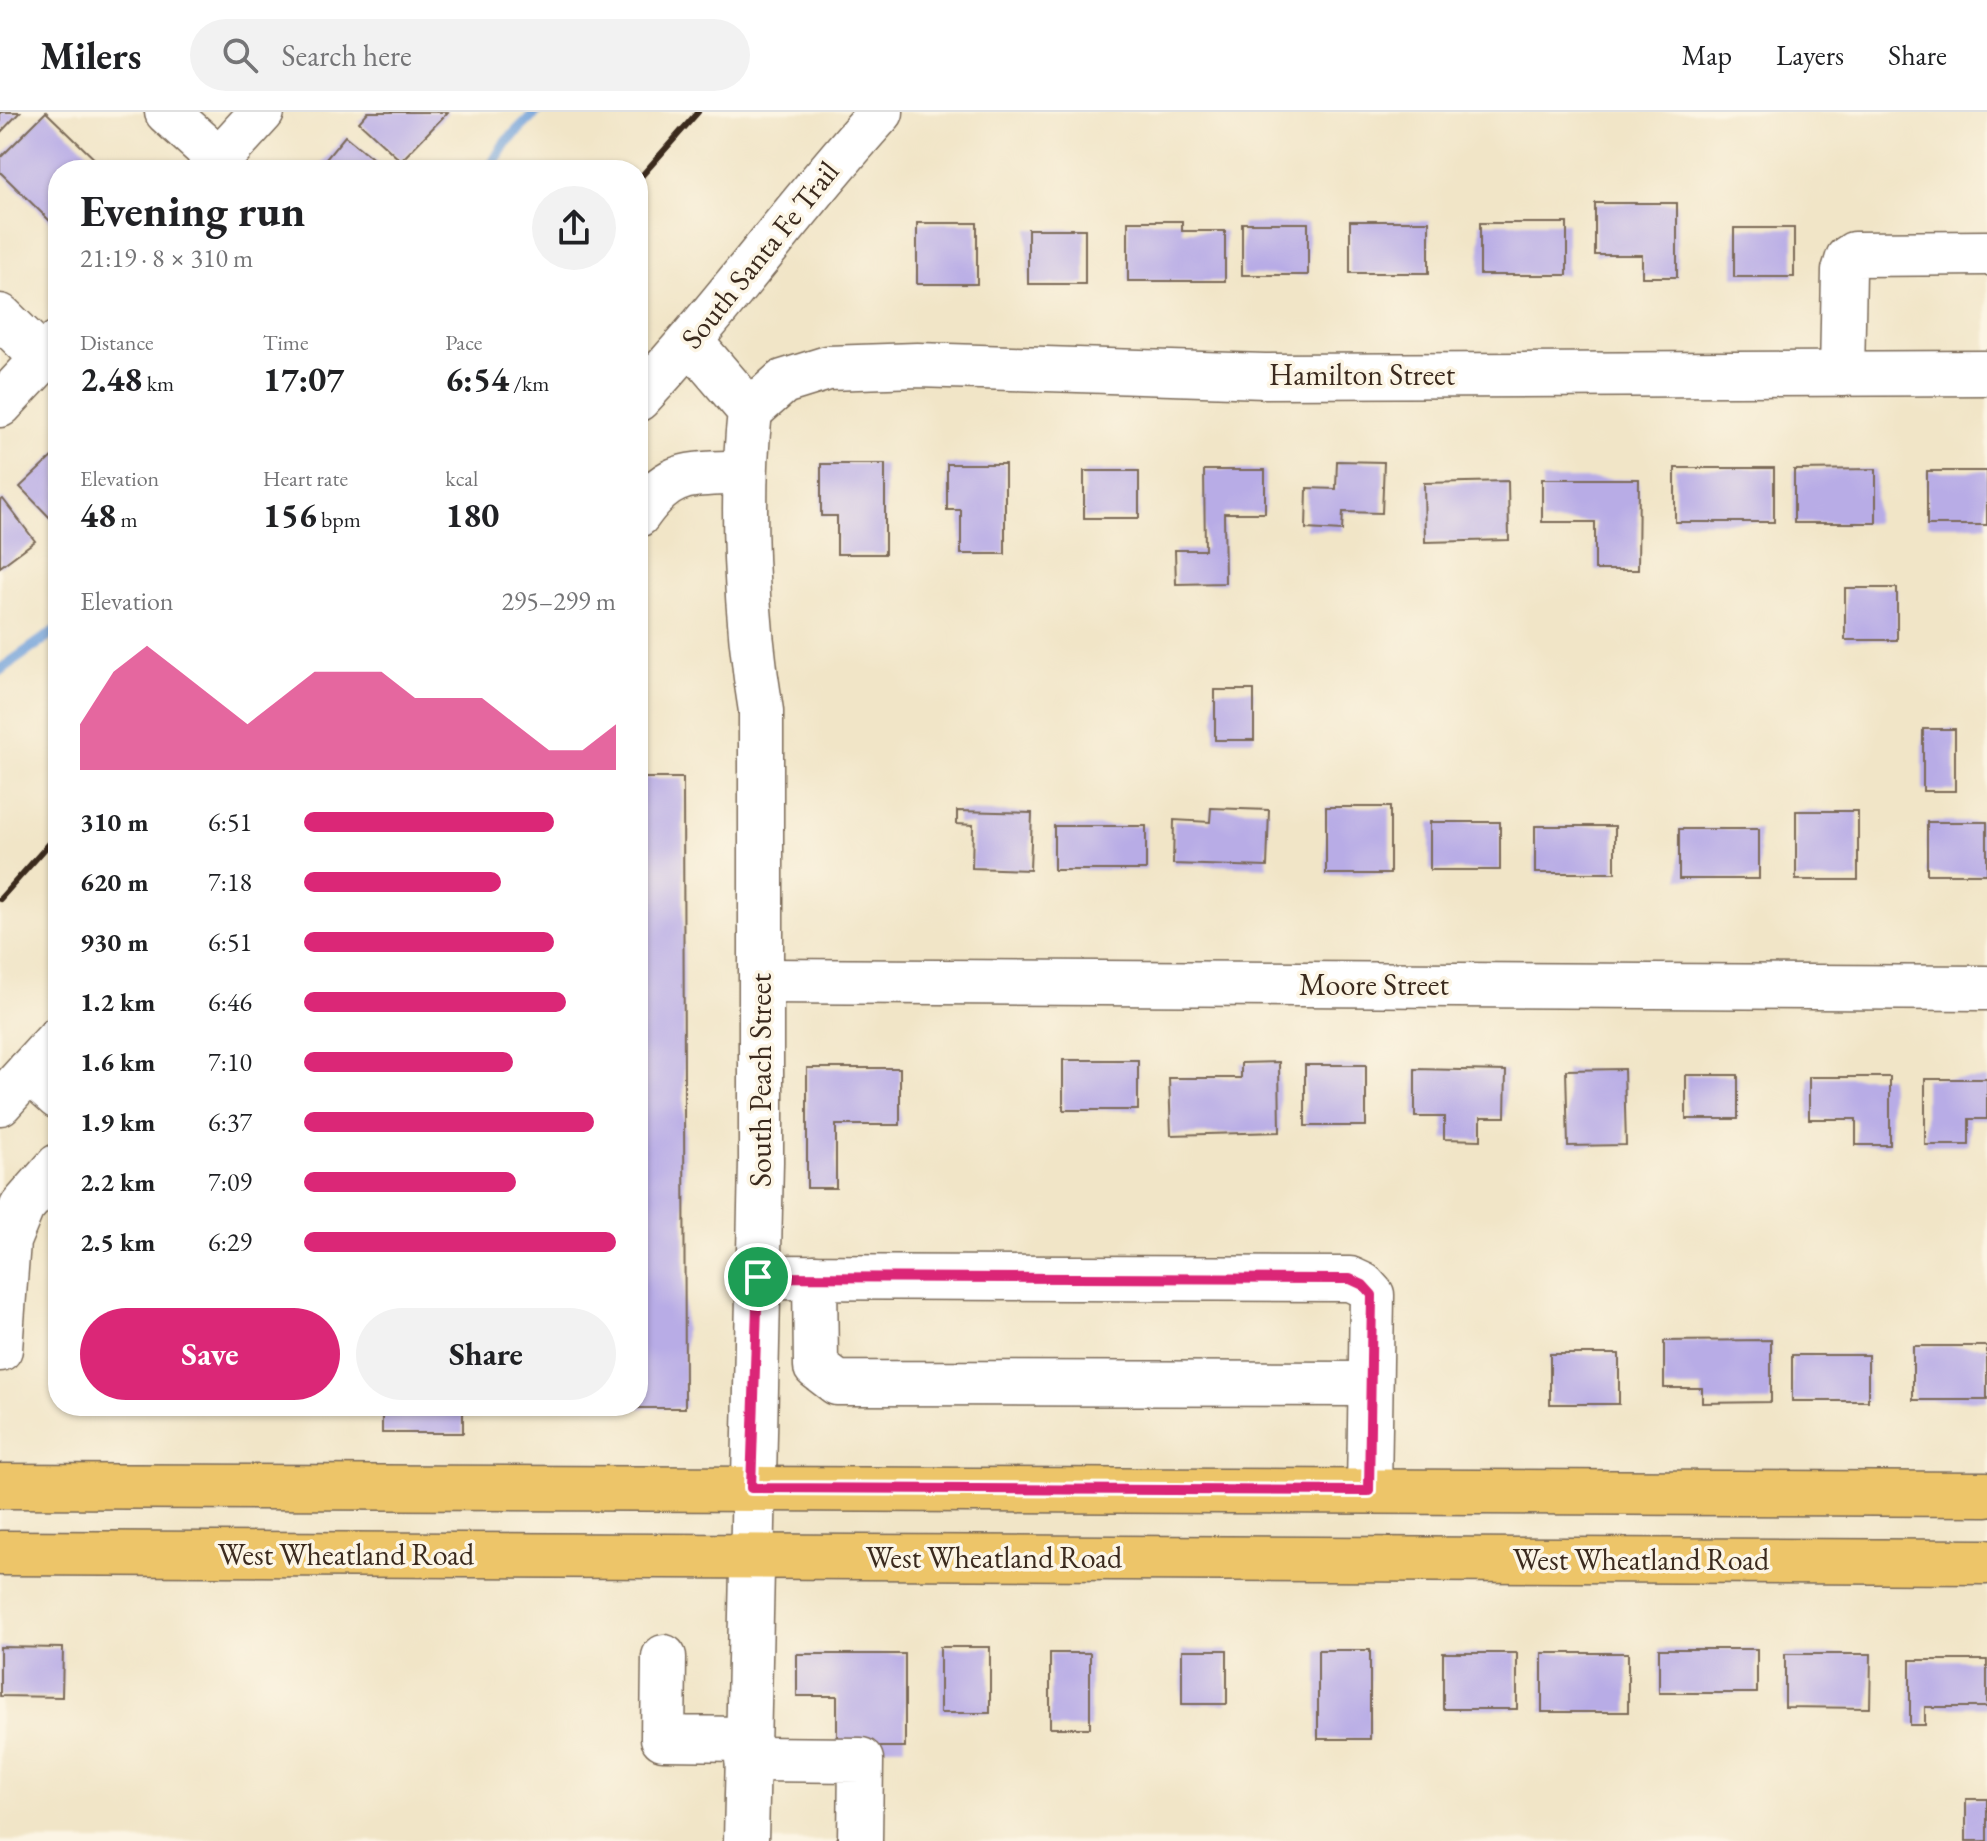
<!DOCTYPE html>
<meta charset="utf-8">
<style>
:root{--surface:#fff;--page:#f2f2f2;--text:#202124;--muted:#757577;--line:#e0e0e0;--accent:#db2777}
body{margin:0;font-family:"EB Garamond",serif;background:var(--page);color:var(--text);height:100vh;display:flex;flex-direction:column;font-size:30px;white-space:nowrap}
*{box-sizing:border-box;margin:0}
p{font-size:26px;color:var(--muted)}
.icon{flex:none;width:44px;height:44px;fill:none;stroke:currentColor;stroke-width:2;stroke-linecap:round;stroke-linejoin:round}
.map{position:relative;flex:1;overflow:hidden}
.drawer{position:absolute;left:48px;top:48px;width:600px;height:1256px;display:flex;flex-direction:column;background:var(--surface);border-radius:32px;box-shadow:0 2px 6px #0004}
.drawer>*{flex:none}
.pin{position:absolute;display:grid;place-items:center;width:68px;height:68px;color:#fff;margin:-34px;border:4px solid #fff;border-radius:50%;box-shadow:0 2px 8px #0007}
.round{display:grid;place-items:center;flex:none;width:84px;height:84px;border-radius:42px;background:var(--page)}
.headline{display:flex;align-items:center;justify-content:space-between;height:136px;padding:0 32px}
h1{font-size:44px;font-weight:700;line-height:60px}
.stats{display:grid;grid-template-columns:repeat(3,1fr);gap:12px;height:136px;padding:8px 32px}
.stats div{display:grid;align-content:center}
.stats b{font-size:34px;font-weight:700}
.stats small{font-size:22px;font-weight:400}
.stats p{font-size:22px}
.chart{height:224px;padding:16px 32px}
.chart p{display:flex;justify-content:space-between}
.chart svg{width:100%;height:144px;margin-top:8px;fill:var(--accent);opacity:.7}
.action{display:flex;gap:16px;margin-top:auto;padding:16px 32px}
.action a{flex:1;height:92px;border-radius:48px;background:var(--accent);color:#fff;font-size:32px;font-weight:700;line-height:92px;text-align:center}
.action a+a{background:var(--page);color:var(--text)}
ul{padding:0 32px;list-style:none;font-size:26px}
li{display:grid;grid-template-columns:128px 96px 1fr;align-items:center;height:60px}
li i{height:20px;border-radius:10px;background:var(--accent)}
header{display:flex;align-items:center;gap:48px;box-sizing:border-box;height:112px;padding:0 40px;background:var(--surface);border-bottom:2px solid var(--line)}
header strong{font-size:38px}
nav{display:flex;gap:44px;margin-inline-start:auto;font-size:28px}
.search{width:560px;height:72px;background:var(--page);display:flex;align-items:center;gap:20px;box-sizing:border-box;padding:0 28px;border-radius:44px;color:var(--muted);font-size:30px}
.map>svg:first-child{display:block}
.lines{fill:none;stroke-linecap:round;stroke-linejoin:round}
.stream{stroke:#70a0da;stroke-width:11}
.building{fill:#b8ace6}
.minor-casing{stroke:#7b6b59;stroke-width:47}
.major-casing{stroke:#7b6b59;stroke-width:47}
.minor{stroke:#fff;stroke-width:44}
.major{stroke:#edc569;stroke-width:44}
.rail{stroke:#3b2a1e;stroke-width:6}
.route-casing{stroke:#fff;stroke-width:16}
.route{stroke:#db2777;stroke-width:10}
.labels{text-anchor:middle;stroke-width:7;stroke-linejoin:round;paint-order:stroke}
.street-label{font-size:30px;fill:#3b2a1e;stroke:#fcf5e5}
</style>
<header>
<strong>Milers</strong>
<div class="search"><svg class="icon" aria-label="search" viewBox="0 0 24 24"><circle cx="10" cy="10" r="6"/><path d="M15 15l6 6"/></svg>Search here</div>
<nav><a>Map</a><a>Layers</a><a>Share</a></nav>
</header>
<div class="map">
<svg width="1987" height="1729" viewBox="0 0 1987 1729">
<rect width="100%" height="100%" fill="#fcf5e5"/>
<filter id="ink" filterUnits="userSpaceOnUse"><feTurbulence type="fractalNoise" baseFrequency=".0125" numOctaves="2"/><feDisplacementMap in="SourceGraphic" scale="16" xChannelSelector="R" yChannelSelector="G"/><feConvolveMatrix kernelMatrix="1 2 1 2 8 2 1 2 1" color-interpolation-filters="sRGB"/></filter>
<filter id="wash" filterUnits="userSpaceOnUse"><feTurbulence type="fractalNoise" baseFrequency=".006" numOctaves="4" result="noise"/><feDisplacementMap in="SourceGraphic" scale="32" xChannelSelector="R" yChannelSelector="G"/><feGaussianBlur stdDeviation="1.8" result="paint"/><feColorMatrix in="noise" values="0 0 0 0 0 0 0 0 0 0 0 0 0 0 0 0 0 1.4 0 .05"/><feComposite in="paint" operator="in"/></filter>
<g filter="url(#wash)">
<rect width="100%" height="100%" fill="#f1e5c7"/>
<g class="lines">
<g class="stream">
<path d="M 489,58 L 505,31 L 536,0"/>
<path d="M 0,558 L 58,517"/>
</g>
</g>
<g id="blocks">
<g class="building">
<path d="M 0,0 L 20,0 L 0,21 Z"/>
<path d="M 46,0 L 106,58 L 58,58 L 58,103 L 51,110 L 0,60 L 0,46 Z"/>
<path d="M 368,0 L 448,0 L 401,49 L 359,10 Z"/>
<path d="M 345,24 L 387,58 L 317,58 Z"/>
<path d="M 1595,91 L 1677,91 L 1677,165 L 1642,165 L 1642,143 L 1595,143 Z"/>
<path d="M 1128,109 L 1182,109 L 1182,119 L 1225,119 L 1225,169 L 1128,169 Z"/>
<rect x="1350" y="109" width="79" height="52"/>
<rect x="917" y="111" width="60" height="61"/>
<rect x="1242" y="111" width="66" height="52"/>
<rect x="1480" y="111" width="87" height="52"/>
<rect x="1734" y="116" width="60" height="49"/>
<rect x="1028" y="117" width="57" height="55"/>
<path d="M 58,339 L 58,414 L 20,375 Z"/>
<path d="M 1337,349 L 1384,350 L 1382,401 L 1343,400 L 1342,419 L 1306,417 L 1307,376 L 1336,377 Z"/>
<path d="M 821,352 L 885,352 L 885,442 L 837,442 L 837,404 L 821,404 Z"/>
<path d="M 947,352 L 1005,352 L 1005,442 L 961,442 L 961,398 L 947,398 Z"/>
<rect x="1675" y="356" width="99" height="54"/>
<path d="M 1876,357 L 1876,411 L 1794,411 L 1794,358 Z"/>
<path d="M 1204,358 L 1265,358 L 1265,401 L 1224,401 L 1225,471 L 1176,472 L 1175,438 L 1205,438 Z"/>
<rect x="1084" y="359" width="55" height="47"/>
<rect x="1927" y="359" width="60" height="54"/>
<path d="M 1542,367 L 1639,367 L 1638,458 L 1595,458 L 1595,410 L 1542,410 Z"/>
<path d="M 1508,369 L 1509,428 L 1425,430 L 1424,371 Z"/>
<path d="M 3,387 L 35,429 L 0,455 L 0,389 Z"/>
<rect x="1845" y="476" width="52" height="52"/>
<rect x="1215" y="578" width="39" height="50"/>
<rect x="1923" y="617" width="32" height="62"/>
<path d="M 638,666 L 683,666 L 685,1296 L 638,1296 Z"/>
<rect x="1326" y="695" width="64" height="67"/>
<path d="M 1211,696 L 1269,698 L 1267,755 L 1173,752 L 1174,708 L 1210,710 Z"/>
<path d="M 957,699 L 1032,701 L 1030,758 L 972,756 L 973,713 L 957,712 Z"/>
<rect x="1796" y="699" width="62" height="69"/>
<rect x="1430" y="710" width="70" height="48"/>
<rect x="1927" y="710" width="60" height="52"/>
<rect x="1054" y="714" width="92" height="44"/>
<rect x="1535" y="714" width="80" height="47"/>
<rect x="1679" y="717" width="80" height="50"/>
<rect x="1063" y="948" width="75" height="50"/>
<path d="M 1279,950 L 1280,1020 L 1171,1023 L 1169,966 L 1241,966 L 1241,951 Z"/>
<rect x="1305" y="953" width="61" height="61"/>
<path d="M 807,956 L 900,956 L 900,1013 L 836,1013 L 836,1076 L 807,1076 Z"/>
<path d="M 1415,957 L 1506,959 L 1505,1005 L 1481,1005 L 1481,1028 L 1444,1027 L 1444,1005 L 1415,1005 Z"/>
<path d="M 1624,957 L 1626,1033 L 1568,1034 L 1566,958 Z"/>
<rect x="1686" y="963" width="52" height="44"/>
<path d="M 1809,965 L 1890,965 L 1890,1033 L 1856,1033 L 1856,1007 L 1809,1007 Z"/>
<path d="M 1925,967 L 1987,967 L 1987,1007 L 1969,1007 L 1969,1033 L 1925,1033 Z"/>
<path d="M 1771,1228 L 1771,1290 L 1702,1291 L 1702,1276 L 1664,1276 L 1664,1229 Z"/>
<rect x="1913" y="1234" width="74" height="54"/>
<rect x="1550" y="1242" width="69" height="50"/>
<rect x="1792" y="1243" width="76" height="46"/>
<rect x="382" y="1294" width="81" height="27"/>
<path d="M 0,1535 L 63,1536 L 62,1585 L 0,1584 Z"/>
<rect x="940" y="1535" width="50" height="66"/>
<rect x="1659" y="1537" width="98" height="44"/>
<rect x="1182" y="1538" width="45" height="54"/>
<rect x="1318" y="1538" width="52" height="89"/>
<rect x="1050" y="1541" width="40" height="75"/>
<rect x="1443" y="1541" width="74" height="56"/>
<rect x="1542" y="1541" width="86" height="59"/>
<path d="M 797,1542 L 905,1542 L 905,1635 L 837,1635 L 837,1584 L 797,1584 Z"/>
<path d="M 1785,1542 L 1871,1542 L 1870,1596 L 1785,1595 Z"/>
<path d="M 1910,1548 L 1987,1548 L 1987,1595 L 1925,1595 L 1925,1613 L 1910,1613 Z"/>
<rect x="1966" y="1687" width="21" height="42"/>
</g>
</g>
</g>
<g filter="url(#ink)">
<use href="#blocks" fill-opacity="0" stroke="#7b6b59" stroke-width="2"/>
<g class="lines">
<g class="minor-casing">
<g id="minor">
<path d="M 167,0 L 219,47"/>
<path d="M 209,58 L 262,0"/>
<path d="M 0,204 L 44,247"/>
<path d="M 691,230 L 750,299 C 740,389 746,509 761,599 L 761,1050 L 746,1729"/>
<path d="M 1842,262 L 1844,159 L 1848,146 L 1854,142 L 1987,141"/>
<path d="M 638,287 C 724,195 797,92 881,0"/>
<path d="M 0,293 L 58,231"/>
<path d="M 750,299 L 783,270 L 828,256 L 917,253 L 1265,264 L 1987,261"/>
<path d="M 638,403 C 672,355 691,364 745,360"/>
<path d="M 762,869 L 1987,876"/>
<path d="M 29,959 L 58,985"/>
<path d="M 0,991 L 58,927"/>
<path d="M 758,1165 L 1350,1167 L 1363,1173 L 1372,1183 L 1369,1379"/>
<path d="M 815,1165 L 816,1255 L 837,1271 L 1370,1272"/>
<path d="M 0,1237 L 8,1129 L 22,1095 L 58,1054"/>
<path d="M 664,1545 L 663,1626 L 747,1627"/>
<path d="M 747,1647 L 861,1648 L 860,1729"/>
</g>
</g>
<g class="major-casing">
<g id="major">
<path d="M 0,1374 L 1987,1382"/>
<path d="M 0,1441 L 1987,1450"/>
</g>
</g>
<use href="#minor" class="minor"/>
<use href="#major" class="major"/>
<g class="rail">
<path d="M 638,68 L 698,0"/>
<path d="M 0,787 L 58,722"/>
</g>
</g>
</g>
<g class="lines" filter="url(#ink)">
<g class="route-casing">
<path id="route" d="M 758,1165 L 1350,1167 L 1363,1173 L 1372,1183 L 1369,1379 L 751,1376 Z"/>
</g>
<use href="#route" class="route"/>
</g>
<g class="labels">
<g class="street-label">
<text transform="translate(760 143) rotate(-51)" y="10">South Santa Fe Trail</text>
<text x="1362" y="273">Hamilton Street</text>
<text x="1374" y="883">Moore Street</text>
<text transform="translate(761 968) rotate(-90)" y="10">South Peach Street</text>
<text x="346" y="1453">West Wheatland Road</text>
<text x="994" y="1456">West Wheatland Road</text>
<text x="1641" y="1458">West Wheatland Road</text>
</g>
</g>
</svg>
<div class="pin" style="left:758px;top:1165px;background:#1e9e55"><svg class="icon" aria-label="arrive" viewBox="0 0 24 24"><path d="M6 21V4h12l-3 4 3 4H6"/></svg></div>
<section class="drawer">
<div class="headline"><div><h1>Evening run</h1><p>21:19 · 8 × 310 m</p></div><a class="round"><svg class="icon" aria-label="share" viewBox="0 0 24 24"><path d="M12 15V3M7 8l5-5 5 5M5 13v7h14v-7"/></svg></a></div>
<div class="stats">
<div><p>Distance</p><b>2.48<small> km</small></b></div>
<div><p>Time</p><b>17:07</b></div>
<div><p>Pace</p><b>6:54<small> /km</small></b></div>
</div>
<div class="stats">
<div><p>Elevation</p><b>48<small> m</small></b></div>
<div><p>Heart rate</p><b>156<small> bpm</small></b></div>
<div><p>kcal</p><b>180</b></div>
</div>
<div class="chart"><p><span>Elevation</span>295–299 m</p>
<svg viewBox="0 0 160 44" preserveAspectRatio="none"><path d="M0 44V30L10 14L20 6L30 14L40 22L50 30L60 22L70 14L80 14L90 14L100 22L110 22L120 22L130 30L140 38L150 38L160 30V44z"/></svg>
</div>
<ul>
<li><b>310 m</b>6:51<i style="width:80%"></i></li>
<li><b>620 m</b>7:18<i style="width:63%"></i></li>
<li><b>930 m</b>6:51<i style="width:80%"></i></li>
<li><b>1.2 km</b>6:46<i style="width:84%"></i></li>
<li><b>1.6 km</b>7:10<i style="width:67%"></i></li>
<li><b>1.9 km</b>6:37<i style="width:93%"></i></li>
<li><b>2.2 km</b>7:09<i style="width:68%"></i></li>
<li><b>2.5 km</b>6:29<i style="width:100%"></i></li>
</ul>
<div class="action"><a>Save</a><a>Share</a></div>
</section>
</div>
